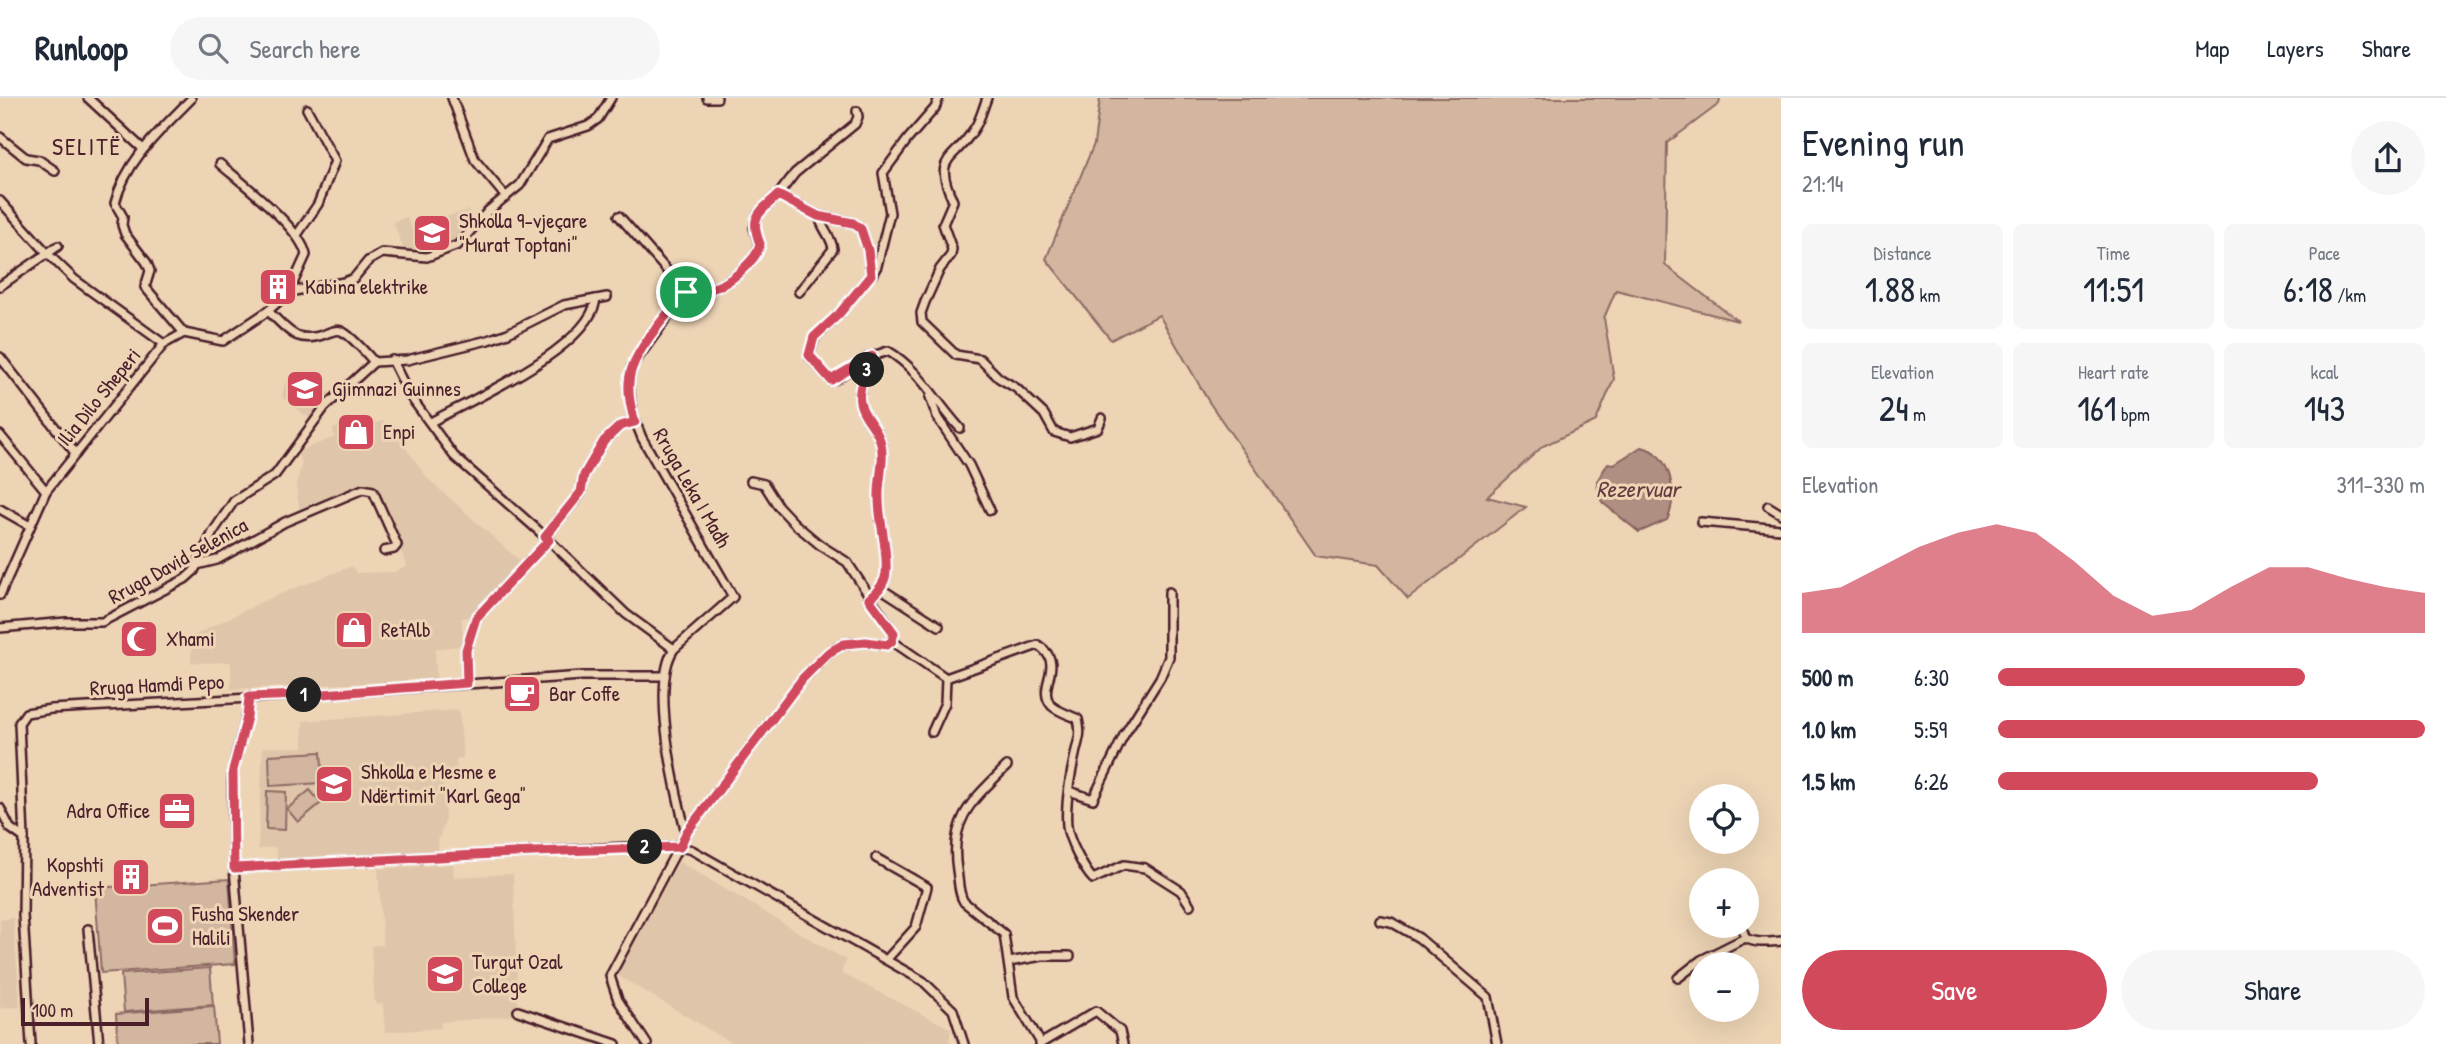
<!DOCTYPE html>
<meta charset="utf-8">
<style>
:root{--surface:#fff;--page:#f6f6f7;--text:#1f2937;--muted:#747a83;--line:#e0e1e3;--accent:#d1495b}
body{margin:0;font-family:"Patrick Hand",sans-serif;background:var(--page);color:var(--text);height:100vh;display:flex;flex-direction:column;font-size:26px;white-space:nowrap}
*{box-sizing:border-box;margin:0}
p{font-size:23px;color:var(--muted)}
.icon{flex:none;width:38px;height:38px;fill:none;stroke:currentColor;stroke-width:2;stroke-linecap:round;stroke-linejoin:round}
.map{position:relative;flex:1;overflow:hidden}
.side{display:flex;flex-direction:column;background:var(--surface);width:665px}
.side>*{flex:none}
.fabs{position:absolute;left:1689px;top:686px;display:grid;gap:14px}
.fabs a{display:grid;place-items:center;width:70px;height:70px;border-radius:50%;background:var(--surface);box-shadow:0 7px 28px #0002;font-size:35px}
.scale{position:absolute;left:21px;bottom:18px;width:128px;box-sizing:border-box;padding-left:7px;border:4px solid #4a1f2b;border-top:0;font-size:19px;line-height:24px;white-space:nowrap;color:#4a1f2b;-webkit-text-stroke:5px #edd4b5;paint-order:stroke}
.pin{position:absolute;display:grid;place-items:center;width:60px;height:60px;color:#fff;margin:-30px;border:4px solid #fff;border-radius:50%;box-shadow:0 2px 7px #0007}
.km{position:absolute;width:35px;height:35px;margin:-18px;border-radius:50%;background:#222;color:#fff;font-size:19px;line-height:35px;text-align:center}
.round{display:grid;place-items:center;flex:none;width:74px;height:74px;border-radius:37px;background:var(--page)}
.head{display:flex;align-items:center;justify-content:space-between;height:119px;padding:0 21px}
h1{font-size:38px;font-weight:600;line-height:52px}
.metrics{display:grid;grid-template-columns:repeat(3,1fr);gap:10px;height:119px;padding:7px 21px}
.metrics div{display:grid;align-content:center;border-radius:10px;background:var(--page);text-align:center}
.metrics b{font-size:35px;font-weight:600}
.metrics small{font-size:19px;font-weight:400}
.metrics p{font-size:19px}
.chart{height:196px;padding:14px 21px}
.chart p{display:flex;justify-content:space-between}
.chart svg{width:100%;height:126px;margin-top:7px;fill:var(--accent);opacity:.7}
.action{display:flex;gap:14px;margin-top:auto;padding:14px 21px}
.action a{flex:1;height:80px;border-radius:42px;background:var(--accent);color:#fff;font-size:28px;font-weight:600;line-height:80px;text-align:center}
.action a+a{background:var(--page);color:var(--text)}
ul{padding:0 21px;list-style:none;font-size:23px}
li{display:grid;grid-template-columns:112px 84px 1fr;align-items:center;height:52px}
li i{height:18px;border-radius:9px;background:var(--accent)}
header{display:flex;align-items:center;gap:42px;box-sizing:border-box;height:98px;padding:0 35px;background:var(--surface);border-bottom:2px solid var(--line)}
header strong{font-size:33px}
nav{display:flex;gap:38px;margin-inline-start:auto;font-size:24px}
.search{width:490px;height:63px;background:var(--page);display:flex;align-items:center;gap:18px;box-sizing:border-box;padding:0 24px;border-radius:38px;color:var(--muted);font-size:26px}
main{display:flex;flex:1;min-height:0}
.map>svg:first-child{display:block}
.built{fill:#dfc5a9}
.green{fill:#d2b69f;stroke:#8e6a65;stroke-width:2}
.water{fill:#af8f81;stroke:#87625f;stroke-width:2}
.lines{fill:none;stroke-linecap:round;stroke-linejoin:round}
.minor-casing{stroke:#4a1f2b;stroke-width:12}
.minor{stroke:#edd4b5;stroke-width:7}
.route-casing{stroke:#fff;stroke-width:14}
.route{stroke:#d1495b;stroke-width:9}
.labels{text-anchor:middle;stroke-width:6;stroke-linejoin:round;paint-order:stroke}
.poi-label{font-size:21px;fill:#4a1f2b;stroke:#edd4b5;text-anchor:start}
.street-label{font-size:21px;fill:#4a1f2b;stroke:#edd4b5}
.water-label{font-size:23px;font-style:italic;fill:#633b40;stroke:#edd4b5}
.quarter-label{font-size:24px;letter-spacing:2px;fill:#4a1f2b;stroke:#edd4b5}
</style>
<header>
<strong>Runloop</strong>
<div class="search"><svg class="icon" aria-label="search" viewBox="0 0 24 24"><circle cx="10" cy="10" r="6"/><path d="M15 15l6 6"/></svg>Search here</div>
<nav><a>Map</a><a>Layers</a><a>Share</a></nav>
</header>
<main>
<div class="map">
<svg width="1781" height="946" viewBox="0 0 1781 946">
<rect width="100%" height="100%" fill="#edd4b5"/>
<filter id="ink" filterUnits="userSpaceOnUse"><feTurbulence type="fractalNoise" baseFrequency=".0143" numOctaves="2"/><feDisplacementMap in="SourceGraphic" scale="14" xChannelSelector="R" yChannelSelector="G"/><feConvolveMatrix kernelMatrix="1 2 1 2 8 2 1 2 1" color-interpolation-filters="sRGB"/></filter>
<g filter="url(#ink)">
<g class="built">
<path d="M 468,112 L 475,124 L 457,145 L 432,156 L 417,157 L 405,154 L 393,124 L 407,119 L 411,129 Z"/>
<path d="M 306,274 L 316,281 L 331,297 L 309,320 L 282,299 L 285,285 Z"/>
<path d="M 368,317 L 372,326 L 383,323 L 392,331 L 428,381 L 521,464 L 472,518 L 461,520 L 464,547 L 435,551 L 436,582 L 231,591 L 231,564 L 191,565 L 192,546 L 189,540 L 268,501 L 352,468 L 356,475 L 395,474 L 407,468 L 375,389 L 371,385 L 300,416 L 296,387 L 302,366 L 297,354 L 335,339 L 333,331 Z"/>
<path d="M 459,612 L 463,660 L 456,661 L 457,682 L 443,684 L 445,723 L 438,742 L 439,754 L 277,765 L 276,749 L 258,751 L 263,649 L 303,649 L 303,623 Z"/>
<path d="M 679,764 L 846,862 L 841,875 L 951,931 L 949,944 L 951,946 L 734,946 L 615,876 Z"/>
<path d="M 453,766 L 454,779 L 513,776 L 518,917 L 441,924 L 441,930 L 385,934 L 383,905 L 375,906 L 371,848 L 383,847 L 378,771 Z"/>
<path d="M 13,820 L 20,909 L 0,910 L 0,822 Z"/>
</g>
<g class="green">
<path d="M 1100,0 L 1720,0 L 1719,6 L 1667,45 L 1665,167 L 1738,223 L 1616,192 L 1604,220 L 1614,281 L 1596,323 L 1543,348 L 1487,399 L 1526,409 L 1408,501 L 1378,467 L 1316,458 L 1209,304 L 1159,217 L 1111,242 L 1046,161 L 1094,46 Z"/>
<path d="M 321,654 L 323,685 L 270,688 L 269,657 Z"/>
<path d="M 310,692 L 321,705 L 298,724 L 287,711 Z"/>
<path d="M 267,693 L 286,694 L 285,732 L 266,731 Z"/>
<path d="M 229,781 L 235,866 L 101,875 L 95,790 Z"/>
<path d="M 210,870 L 213,907 L 124,914 L 121,876 Z"/>
<path d="M 214,908 L 217,946 L 118,946 L 116,916 Z"/>
</g>
<path class="water" d="M 1641,349 C 1671,354 1679,398 1667,422 L 1639,434 L 1603,405 L 1599,399 L 1597,383 L 1608,365 L 1614,366 Z"/>
<g class="lines">
<g class="minor-casing">
<g id="minor">
<path d="M 88,0 L 143,51"/>
<path d="M 452,0 L 475,62 L 506,99"/>
<path d="M 707,0 L 717,0"/>
<path d="M 987,0 C 983,10 980,23 974,31 C 953,65 932,57 953,103 L 943,126 L 952,151 L 951,157 L 940,171 L 925,204 L 921,215 L 922,224 L 956,257 L 980,261 L 999,280 L 1016,290 L 1044,316 L 1054,334 L 1070,339 L 1098,330 L 1102,320"/>
<path d="M 0,39 L 26,60 L 39,62 L 55,73"/>
<path d="M 220,66 C 242,85 301,130 306,157 L 289,194"/>
<path d="M 778,97 L 819,118 L 853,125 L 861,131 L 868,151 L 871,177 L 839,216 L 815,239 L 809,258 L 831,282 L 836,281 L 867,260 L 888,253 C 918,270 937,305 960,330"/>
<path d="M 0,103 L 48,156 L 74,181 L 164,246"/>
<path d="M 619,118 L 686,194"/>
<path d="M 297,137 L 318,106 L 335,63 L 307,11"/>
<path d="M 872,177 L 877,168 L 890,115 L 883,75 L 908,41 L 935,10 L 939,0"/>
<path d="M 0,188 L 58,148"/>
<path d="M 799,194 L 833,151 C 832,139 821,130 819,118"/>
<path d="M 268,213 C 288,231 295,247 325,236 C 330,234 336,231 341,233 C 350,236 367,256 374,264"/>
<path d="M 184,235 L 145,189 L 150,173 L 147,165 L 125,136 L 122,127 L 123,119 L 115,105 C 126,62 161,32 191,1"/>
<path d="M 0,259 L 76,356"/>
<path d="M 392,262 L 410,298 L 454,358 L 549,442 L 626,516 L 674,551"/>
<path d="M 374,264 L 407,262 L 488,242 L 508,235 L 564,207 L 607,199"/>
<path d="M 930,299 L 937,319 L 969,367 L 990,412"/>
<path d="M 431,324 C 471,302 590,250 596,201"/>
<path d="M 0,337 L 46,393"/>
<path d="M 751,383 L 764,386 L 778,408 L 795,426 L 820,447 L 847,464 L 894,535 L 892,543"/>
<path d="M 1768,408 L 1781,416"/>
<path d="M 0,411 L 30,428"/>
<path d="M 1701,424 L 1781,431"/>
<path d="M 545,439 L 581,395 L 584,377 L 604,343 L 620,328 L 635,324"/>
<path d="M 197,467 L 217,462 L 285,424 L 363,391 L 373,393 L 397,447 L 394,451 L 384,453"/>
<path d="M 880,490 L 939,528"/>
<path d="M 0,497 L 46,393 L 164,246 L 184,235 L 223,243 L 268,213 L 289,194 L 344,184 L 354,180 L 368,163 L 382,155 L 427,159 L 458,147 L 488,113 L 520,87 L 548,41 L 588,28 L 598,21 L 611,0"/>
<path d="M 869,501 C 877,494 885,486 886,475 C 888,449 879,426 879,400 C 878,381 886,360 880,341 C 876,328 862,318 860,304 C 857,287 868,273 872,258"/>
<path d="M 0,530 L 66,524 L 102,524 L 185,481 L 194,473 L 213,434 L 234,403 L 275,377 L 325,309 L 374,264"/>
<path d="M 892,543 L 946,580"/>
<path d="M 946,580 L 1038,547 C 1068,567 1034,589 1052,608 C 1059,614 1070,617 1078,621 C 1082,638 1078,641 1075,657 C 1070,679 1065,706 1067,728 C 1068,741 1084,772 1093,781 L 1124,767 L 1145,770 L 1181,793 L 1190,807"/>
<path d="M 467,585 L 466,552 L 476,520 L 549,442"/>
<path d="M 249,599 C 248,628 233,655 232,684 L 234,770 L 249,946"/>
<path d="M 932,634 L 945,605 L 946,580"/>
<path d="M 1007,668 C 973,702 949,720 957,772 C 959,783 958,795 964,804 L 1004,836 L 1013,899 L 1041,945"/>
<path d="M 1069,693 L 1093,701 L 1124,637 L 1160,580 L 1169,559 L 1169,494"/>
<path d="M 0,710 L 10,730 L 24,740"/>
<path d="M 686,735 C 676,695 650,586 674,551 L 733,499 L 642,340 L 632,315 L 629,285 L 632,268 L 686,194 C 711,194 727,187 745,169 C 752,162 758,156 759,146 L 754,130 L 758,116 L 778,97 L 795,75 L 855,26 L 858,19 L 857,13"/>
<path d="M 876,760 L 927,789 L 916,829 L 887,861"/>
<path d="M 234,770 L 625,749 L 680,749 L 692,752 L 923,883 L 953,912 L 964,946"/>
<path d="M 1380,822 L 1391,824 L 1419,840 L 1488,899 L 1497,946"/>
<path d="M 1742,828 L 1745,840"/>
<path d="M 88,831 L 99,946"/>
<path d="M 1745,840 C 1757,846 1768,844 1781,843"/>
<path d="M 1009,864 L 1042,858 L 1070,858"/>
<path d="M 1678,880 L 1701,862 L 1745,840"/>
<path d="M 518,913 L 616,946"/>
<path d="M 31,946 L 23,817 L 24,740 L 19,625 L 26,615 L 51,611 L 323,596 L 582,578 L 665,578"/>
<path d="M 647,946 L 618,902 L 610,878 L 686,735 L 803,580 L 828,555 L 844,546 L 865,544 L 887,547 L 892,543"/>
<path d="M 1040,946 L 1096,913 L 1120,933 L 1123,946"/>
</g>
</g>
<use href="#minor" class="minor"/>
</g>
</g>
<g class="lines" filter="url(#ink)">
<g class="route-casing">
<path id="route" d="M 778,97 L 818,118 L 853,125 L 861,131 L 868,152 L 871,177 L 839,216 L 814,239 L 809,257 L 831,282 L 872,258 C 868,273 857,287 860,304 C 862,318 876,328 880,342 C 886,360 878,381 879,400 C 879,426 888,449 886,475 C 885,486 877,494 869,501 L 894,535 L 892,543 L 887,547 L 866,544 L 844,546 L 828,555 L 803,580 L 686,735 L 680,749 L 533,754 L 234,770 L 233,672 L 247,619 L 249,599 L 323,596 L 467,585 L 466,552 L 476,520 L 549,442 L 545,439 L 581,394 L 584,377 L 604,343 L 620,328 L 635,324 C 630,308 626,286 632,270 C 639,249 671,211 686,194 C 712,193 727,188 745,169 C 752,162 758,156 760,146 C 749,118 759,115 778,97 Z"/>
</g>
<use href="#route" class="route"/>
</g>
<defs>
<g id="school-square" transform="scale(2.0125)"><rect x="-9" y="-9" width="18" height="18" rx="4" fill="#d1495b" stroke="#edd4b5"/><path d="M0-5L7-2L0 1L-7-2ZM-4 1L0 2.5L4 1V4Q0 6-4 4Z" fill="#fff"/></g>
<g id="building-square" transform="scale(2.0125)"><rect x="-9" y="-9" width="18" height="18" rx="4" fill="#d1495b" stroke="#edd4b5"/><path d="M-4-6H4V6H1V3H-1V6H-4ZM-2.5-4.3h1.7v1.8h-1.7ZM.8-4.3h1.7v1.8H.8ZM-2.5-1h1.7V.8h-1.7ZM.8-1h1.7V.8H.8Z" fill="#fff"/></g>
<g id="shop-square" transform="scale(2.0125)"><rect x="-9" y="-9" width="18" height="18" rx="4" fill="#d1495b" stroke="#edd4b5"/><path d="M-5-2.5h2.3a2.7 3.5 0 0 1 5.4 0H5L5.5 6h-11ZM-1.5-2.5h3a1.5 2.3 0 0 0-3 0Z" fill="#fff"/></g>
<g id="mosque-square" transform="scale(2.0125)"><rect x="-9" y="-9" width="18" height="18" rx="4" fill="#d1495b" stroke="#edd4b5"/><path d="M3.5-4.9A6 6 0 1 0 3.5 4.9A5 5 0 1 1 3.5-4.9Z" fill="#fff"/></g>
<g id="cafe-square" transform="scale(2.0125)"><rect x="-9" y="-9" width="18" height="18" rx="4" fill="#d1495b" stroke="#edd4b5"/><path d="M-5.5-4.5H6V0H3Q3 3.5 0 3.5H-2.5Q-5.5 3.5-5.5 0ZM3-3.2v2h1.7v-2ZM-6 4.5H4V6H-6Z" fill="#fff"/></g>
<g id="office-square" transform="scale(2.0125)"><rect x="-9" y="-9" width="18" height="18" rx="4" fill="#d1495b" stroke="#edd4b5"/><path d="M-6-3h4V-5.5h4V-3h4V5H-6ZM-1-4.5V-3h2v-1.5ZM-6 0V1H6V0Z" fill="#fff"/></g>
<g id="stadium-square" transform="scale(2.0125)"><rect x="-9" y="-9" width="18" height="18" rx="4" fill="#d1495b" stroke="#edd4b5"/><path d="M0-5a6.5 5 0 1 0 0 10a6.5 5 0 1 0 0-10ZM-3.5-1.8h7v3.6h-7Z" fill="#fff"/></g>
</defs>
<g fill-rule="evenodd">
<use href="#school-square" x="432" y="135"/>
<use href="#building-square" x="278" y="189"/>
<use href="#school-square" x="305" y="291"/>
<use href="#shop-square" x="356" y="334"/>
<use href="#shop-square" x="354" y="532"/>
<use href="#mosque-square" x="139" y="541"/>
<use href="#cafe-square" x="522" y="596"/>
<use href="#school-square" x="334" y="686"/>
<use href="#office-square" x="177" y="713"/>
<use href="#building-square" x="131" y="779"/>
<use href="#stadium-square" x="165" y="828"/>
<use href="#school-square" x="445" y="876"/>
</g>
<g class="labels">
<g class="poi-label">
<text x="459" y="130">Shkolla 9-vjeçare<tspan x="459" dy="24">"Murat Toptani"</tspan></text>
<text x="305" y="196">Kabina elektrike</text>
<text x="332" y="298">Gjimnazi Guinnes</text>
<text x="383" y="341">Enpi</text>
<text x="381" y="539">RetAlb</text>
<text x="166" y="548">Xhami</text>
<text x="549" y="603">Bar Coffe</text>
<text x="361" y="681">Shkolla e Mesme e<tspan x="361" dy="24">Ndërtimit "Karl Gega"</tspan></text>
<text x="150" y="720" text-anchor="end">Adra Office</text>
<text x="104" y="774" text-anchor="end">Kopshti<tspan x="104" dy="24">Adventist</tspan></text>
<text x="192" y="823">Fusha Skender<tspan x="192" dy="24">Halili</tspan></text>
<text x="472" y="871">Turgut Ozal<tspan x="472" dy="24">College</tspan></text>
</g>
<g class="street-label">
<text transform="translate(99 299) rotate(-51)" y="7">Ilia Dilo Sheperi</text>
<text transform="translate(692 390) rotate(60)" y="7">Rruga Leka I Madh</text>
<text transform="translate(178 463) rotate(-29)" y="7">Rruga David Selenica</text>
<text transform="translate(157 587) rotate(-3)" y="7">Rruga Hamdi Pepo</text>
</g>
<g class="water-label">
<text x="1638" y="399">Rezervuar</text>
</g>
<g class="quarter-label">
<text x="87" y="57">SELITË</text>
</g>
</g>
</svg>
<div class="fabs">
<a><svg class="icon" aria-label="locate" viewBox="0 0 24 24"><circle cx="12" cy="12" r="6"/><path d="M12 2v4M12 18v4M2 12h4M18 12h4"/></svg></a>
<a>+</a>
<a>−</a>
</div>
<div class="scale">100 m</div>
<div class="pin" style="left:686px;top:194px;background:#1e9e55"><svg class="icon" aria-label="arrive" viewBox="0 0 24 24"><path d="M6 21V4h12l-3 4 3 4H6"/></svg></div>
<b class="km" style="left:304px;top:597px">1</b>
<b class="km" style="left:645px;top:749px">2</b>
<b class="km" style="left:867px;top:272px">3</b>
</div>
<section class="side">
<div class="head"><div><h1>Evening run</h1><p>21:14</p></div><a class="round"><svg class="icon" aria-label="share" viewBox="0 0 24 24"><path d="M12 15V3M7 8l5-5 5 5M5 13v7h14v-7"/></svg></a></div>
<div class="metrics">
<div><p>Distance</p><b>1.88<small> km</small></b></div>
<div><p>Time</p><b>11:51</b></div>
<div><p>Pace</p><b>6:18<small> /km</small></b></div>
</div>
<div class="metrics">
<div><p>Elevation</p><b>24<small> m</small></b></div>
<div><p>Heart rate</p><b>161<small> bpm</small></b></div>
<div><p>kcal</p><b>143</b></div>
</div>
<div class="chart"><p><span>Elevation</span>311–330 m</p>
<svg viewBox="0 0 160 44" preserveAspectRatio="none"><path d="M0 44V30L10 28L20 21L30 14L40 9L50 6L60 9L70 19L80 31L90 38L100 36L110 28L120 21L130 21L140 25L150 28L160 30V44z"/></svg>
</div>
<ul>
<li><b>500 m</b>6:30<i style="width:72%"></i></li>
<li><b>1.0 km</b>5:59<i style="width:100%"></i></li>
<li><b>1.5 km</b>6:26<i style="width:75%"></i></li>
</ul>
<div class="action"><a>Save</a><a>Share</a></div>
</section>
</main>
